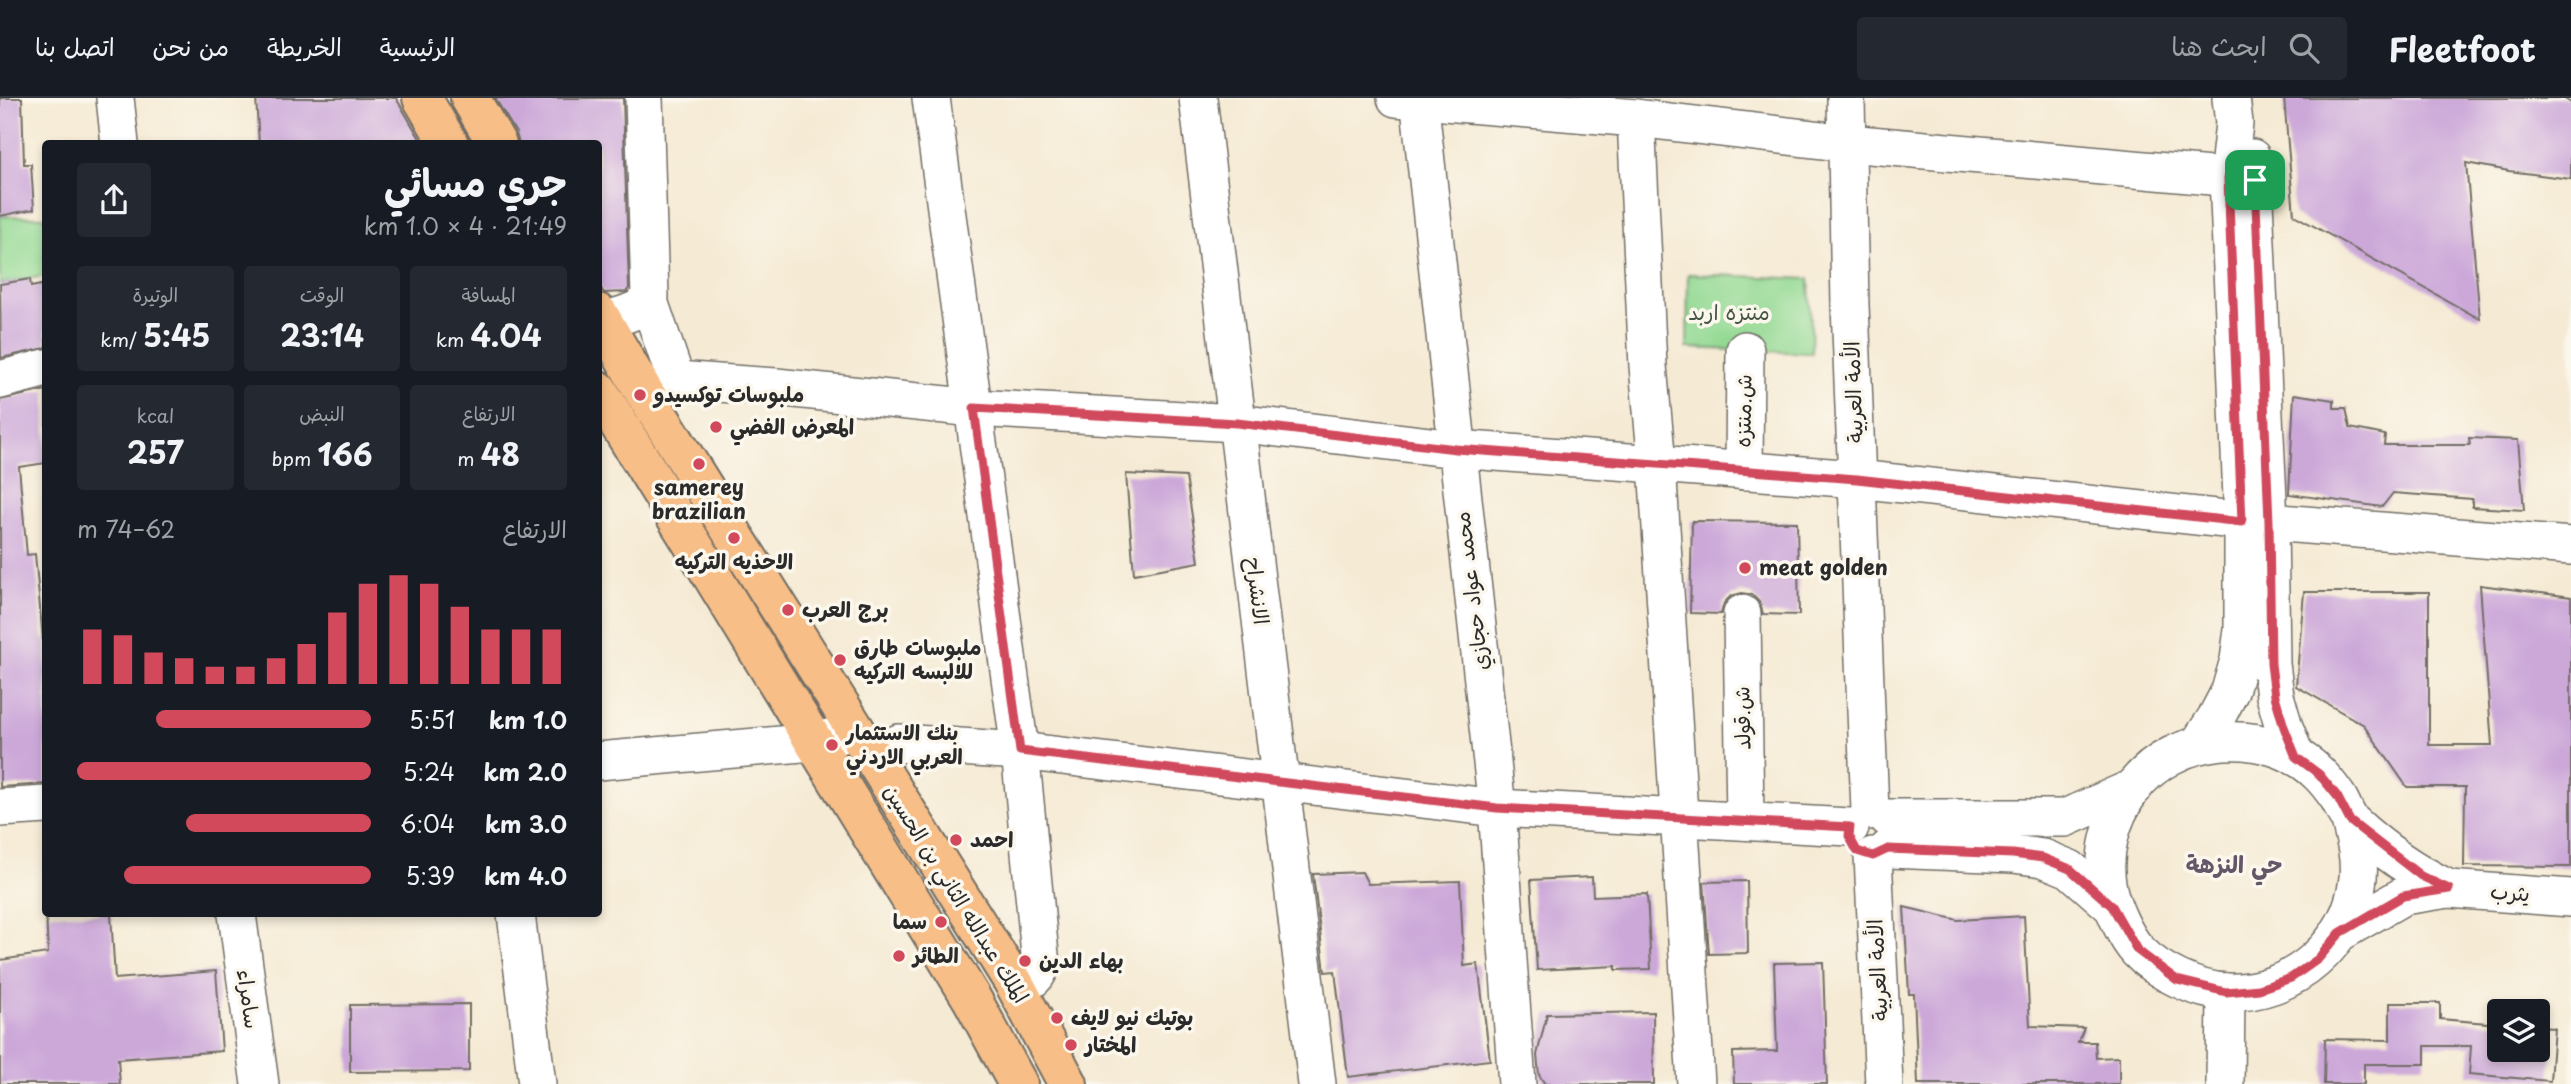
<!DOCTYPE html>
<html lang="ar">
<meta charset="utf-8">
<style>
:root{--surface:#171b24;--page:#242831;--text:#f1f3f6;--muted:#9ea1a6;--line:#363941;--accent:#d1495b}
body{margin:0;font-family:"Playpen Sans","Playpen Sans Arabic",sans-serif;background:var(--page);color:var(--text);direction:rtl;height:100vh;display:flex;flex-direction:column;font-size:26px;white-space:nowrap}
*{box-sizing:border-box;margin:0}
p{font-size:23px;color:var(--muted)}
.icon{flex:none;width:38px;height:38px;fill:none;stroke:currentColor;stroke-width:2;stroke-linecap:round;stroke-linejoin:round}
.map{position:relative;flex:1;overflow:hidden;direction:ltr}
.side{position:absolute;left:42px;top:42px;width:560px;height:777px;display:flex;flex-direction:column;background:var(--surface);border-radius:7px;box-shadow:0 4px 10px #0003;direction:rtl}
.side>*{flex:none}
.controls{position:absolute;left:2487px;top:901px;display:grid;gap:14px}
.controls a{display:grid;place-items:center;width:63px;height:63px;border-radius:7px;background:var(--surface);box-shadow:0 4px 10px #0003;font-size:35px}
.pin{position:absolute;display:grid;place-items:center;width:60px;height:60px;color:#fff;margin:-30px;border-radius:14px;box-shadow:0 4px 10px #0006}
.round{display:grid;place-items:center;flex:none;width:74px;height:74px;border-radius:7px;background:var(--page)}
.head{display:flex;align-items:center;justify-content:space-between;height:119px;padding:0 35px}
h1{font-size:38px;font-weight:700;line-height:52px}
.metrics{display:grid;grid-template-columns:repeat(3,1fr);gap:10px;height:119px;padding:7px 35px}
.metrics div{display:grid;align-content:center;border-radius:7px;background:var(--page);text-align:center}
.metrics b{font-size:30px;font-weight:700}
.metrics small{font-size:19px;font-weight:400}
.metrics p{font-size:19px}
.chart{height:196px;padding:14px 35px}
.chart p{display:flex;justify-content:space-between}
.chart svg{width:100%;height:126px;margin-top:7px;stroke:var(--accent);stroke-width:6}
ul{padding:0 35px;list-style:none;font-size:23px}
li{display:grid;grid-template-columns:112px 84px 1fr;align-items:center;height:52px}
li i{height:18px;border-radius:9px;background:var(--accent)}
header{display:flex;align-items:center;gap:42px;box-sizing:border-box;height:98px;padding:0 35px;background:var(--surface);border-bottom:2px solid var(--line)}
header strong{font-size:33px}
nav{display:flex;gap:38px;margin-inline-start:auto;font-size:24px}
.search{width:490px;height:63px;background:var(--page);display:flex;align-items:center;gap:18px;box-sizing:border-box;padding:0 24px;border-radius:7px;color:var(--muted);font-size:26px}
.map>svg:first-child{display:block}
.green{fill:#93d993;stroke:#5f825f;stroke-width:2}
.building{fill:#cca8d9}
.lines{fill:none;stroke-linecap:round;stroke-linejoin:round}
.minor-casing{stroke:#726e66;stroke-width:40}
.major-casing{stroke:#726e66;stroke-width:42}
.minor{stroke:#fff;stroke-width:37}
.major{stroke:#f7be87;stroke-width:38}
.route-casing{stroke:#fff;stroke-width:14}
.route{stroke:#d1495b;stroke-width:9}
.poi-dot{fill:#d1495b;stroke:#fbf7ec;stroke-width:2.5}
.labels{text-anchor:middle;stroke-width:7;stroke-linejoin:round;paint-order:stroke}
.park-label{font-size:21px;fill:#455645;stroke:#fbf7ec}
.street-label{font-size:21px;fill:#2b2b2b;stroke:#fbf7ec}
.poi-label{font-size:21px;font-weight:bold;fill:#2b2b2b;stroke:#fbf7ec;text-anchor:start}
.neighbourhood-label{font-size:23px;font-weight:bold;fill:#635768;stroke:#fbf7ec}
</style>
<header>
<strong>Fleetfoot</strong>
<div class="search"><svg class="icon" aria-label="search" viewBox="0 0 24 24"><circle cx="10" cy="10" r="6"/><path d="M15 15l6 6"/></svg>ابحث هنا</div>
<nav><a>الرئيسية</a><a>الخريطة</a><a>من نحن</a><a>اتصل بنا</a></nav>
</header>
<div class="map">
<svg width="2571" height="986" viewBox="0 0 2571 986">
<rect width="100%" height="100%" fill="#fbf7ec"/>
<filter id="ink" filterUnits="userSpaceOnUse"><feTurbulence type="fractalNoise" baseFrequency=".0143" numOctaves="2"/><feDisplacementMap in="SourceGraphic" scale="14" xChannelSelector="R" yChannelSelector="G"/><feConvolveMatrix kernelMatrix="1 2 1 2 8 2 1 2 1" color-interpolation-filters="sRGB"/></filter>
<filter id="wash" filterUnits="userSpaceOnUse"><feTurbulence type="fractalNoise" baseFrequency=".00686" numOctaves="4" result="noise"/><feDisplacementMap in="SourceGraphic" scale="28" xChannelSelector="R" yChannelSelector="G"/><feGaussianBlur stdDeviation="1.57" result="paint"/><feColorMatrix in="noise" values="0 0 0 0 0 0 0 0 0 0 0 0 0 0 0 0 0 1.4 0 .05"/><feComposite in="paint" operator="in"/></filter>
<g filter="url(#wash)">
<rect width="100%" height="100%" fill="#f5ead4"/>
<g class="green">
<path d="M 0,118 L 45,119 L 45,178 L 0,186 Z"/>
<path d="M 1688,176 L 1809,181 L 1812,255 L 1687,250 Z"/>
</g>
<g id="blocks">
<g class="building">
<path d="M 0,0 L 22,0 L 24,66 L 31,66 L 34,111 L 0,118 Z"/>
<path d="M 256,0 L 396,0 L 423,46 L 259,46 Z"/>
<path d="M 495,0 L 623,0 L 629,190 L 626,194 L 604,195 L 598,185 L 598,46 L 519,46 L 516,35 Z"/>
<path d="M 2284,0 L 2563,0 L 2571,5 L 2571,81 L 2509,73 L 2466,65 L 2480,221 L 2294,117 Z"/>
<path d="M 30,181 L 31,189 L 46,186 L 46,250 L 1,260 L 0,186 Z"/>
<path d="M 46,292 L 46,365 L 19,369 L 27,457 L 35,456 L 43,542 L 46,541 L 46,686 L 0,689 L 0,302 Z"/>
<path d="M 2294,296 L 2334,302 L 2334,310 L 2346,310 L 2350,330 L 2385,337 L 2384,347 L 2470,347 L 2469,340 L 2518,342 L 2524,412 L 2472,409 L 2472,401 L 2393,395 L 2382,409 L 2289,396 Z"/>
<path d="M 1126,376 L 1186,379 L 1199,464 L 1134,476 Z"/>
<path d="M 1692,423 L 1797,424 L 1799,517 L 1763,516 L 1760,505 L 1752,497 L 1742,495 L 1731,498 L 1724,505 L 1721,516 L 1690,515 Z"/>
<path d="M 2480,487 L 2571,499 L 2571,769 L 2464,768 L 2465,689 L 2407,689 L 2364,627 L 2296,588 L 2304,494 L 2429,494 L 2429,647 L 2492,647 Z"/>
<path d="M 1362,774 L 1368,786 L 1460,783 L 1464,868 L 1478,866 L 1490,962 L 1348,979 L 1335,873 L 1325,874 L 1313,776 Z"/>
<path d="M 1592,779 L 1593,798 L 1647,796 L 1651,871 L 1616,872 L 1616,868 L 1537,872 L 1531,782 Z"/>
<path d="M 1747,783 L 1748,855 L 1709,856 L 1704,784 Z"/>
<path d="M 1904,809 L 1958,822 L 2024,818 L 2030,928 L 2084,930 L 2078,944 L 2095,944 L 2096,960 L 2119,959 L 2119,986 L 1918,986 L 1914,896 L 1909,896 Z"/>
<path d="M 46,816 L 111,816 L 115,881 L 216,873 L 222,953 L 118,961 L 120,986 L 0,986 L 0,862 L 48,855 Z"/>
<path d="M 1823,864 L 1827,986 L 1734,986 L 1733,954 L 1777,953 L 1774,865 Z"/>
<path d="M 2390,905 L 2440,905 L 2440,921 L 2499,926 L 2499,952 L 2538,952 L 2538,929 L 2554,930 L 2550,983 L 2469,976 L 2471,948 L 2425,948 L 2425,966 L 2364,966 L 2364,986 L 2324,986 L 2325,941 L 2390,942 Z"/>
<path d="M 469,906 L 469,973 L 350,974 L 350,907 Z"/>
<path d="M 1653,914 L 1654,986 L 1545,986 L 1539,977 L 1537,957 L 1547,916 Z"/>
</g>
</g>
</g>
<g filter="url(#ink)">
<use href="#blocks" fill-opacity="0" stroke="#726e66" stroke-width="2"/>
<g class="lines">
<g class="minor-casing">
<g id="minor">
<path d="M 115,0 L 120,46"/>
<path d="M 931,0 L 1020,653 L 1041,867 C 1037,881 1028,887 1014,885"/>
<path d="M 1198,0 L 1317,986"/>
<path d="M 1396,0 L 1636,20 L 1848,45 L 2255,82"/>
<path d="M 1419,0 L 1497,710 L 1517,986"/>
<path d="M 1846,0 L 1850,207 L 1870,713"/>
<path d="M 1636,20 L 1648,268 L 1657,366 L 1696,986"/>
<path d="M 2252,60 L 2269,424 L 2271,566 L 2275,598 L 2284,629 L 2296,659"/>
<path d="M 649,203 L 676,282"/>
<path d="M 603,223 C 618,218 643,214 650,199 L 644,0"/>
<path d="M 0,282 L 46,270"/>
<path d="M 644,294 L 676,282 L 776,289 L 974,310 L 1236,325 L 1456,351 L 1857,381 L 2243,423"/>
<path d="M 1744,373 L 1745,252"/>
<path d="M 2269,424 L 2571,448"/>
<path d="M 1742,516 L 1745,723"/>
<path d="M 899,645 L 1020,653 L 1497,710 L 1850,729"/>
<path d="M 2198,647 L 2216,620 L 2230,593 L 2239,562 L 2243,531 L 2243,423 L 2228,80 L 2234,25 L 2231,0"/>
<path d="M 598,663 L 814,644 L 854,633"/>
<path d="M 0,710 L 46,707"/>
<path d="M 1888,720 L 2065,720 L 2133,690"/>
<path d="M 2350,723 C 2355,742 2360,760 2358,780 C 2352,845 2292,897 2227,894 C 2197,893 2158,874 2138,853 C 2125,839 2112,809 2108,791 C 2101,756 2111,720 2132,691 C 2174,633 2270,626 2320,677 C 2326,683 2332,691 2337,698 C 2343,706 2345,718 2353,725 C 2381,751 2414,774 2449,791"/>
<path d="M 1888,751 L 2013,756 L 2043,760 L 2070,771 L 2112,808"/>
<path d="M 1873,758 L 1884,986"/>
<path d="M 237,816 L 260,986"/>
<path d="M 516,816 L 537,986"/>
<path d="M 2339,835 L 2403,798 L 2449,791 L 2571,800"/>
<path d="M 2225,986 L 2226,894"/>
</g>
</g>
<g class="major-casing">
<g id="major">
<path d="M 422,0 L 449,46"/>
<path d="M 470,0 L 497,46"/>
<path d="M 598,215 L 644,294 L 1014,885 L 1068,986"/>
<path d="M 598,292 L 972,901 L 1018,986"/>
</g>
</g>
<use href="#minor" class="minor"/>
<use href="#major" class="major"/>
</g>
</g>
<g class="lines" filter="url(#ink)">
<g class="route-casing">
<path id="route" d="M 2228,80 L 2255,82 L 2269,424 L 2271,566 L 2275,598 L 2284,629 L 2296,659 L 2319,676 L 2337,698 L 2350,723 L 2421,778 L 2449,791 L 2403,798 L 2379,812 L 2340,835 L 2318,861 L 2291,880 L 2259,891 L 2226,894 L 2177,882 L 2137,852 L 2112,808 L 2070,771 L 2043,760 L 2013,756 L 1888,751 L 1873,758 L 1857,753 L 1849,738 L 1850,729 L 1497,710 L 1020,653 L 974,310 L 1237,325 L 1456,351 L 1857,381 L 2242,424 Z"/>
</g>
<use href="#route" class="route"/>
</g>
<g class="poi-dot">
<circle cx="640" cy="297" r="7"/>
<circle cx="716" cy="329" r="7"/>
<circle cx="699" cy="366" r="7"/>
<circle cx="734" cy="440" r="7"/>
<circle cx="1745" cy="470" r="7"/>
<circle cx="788" cy="512" r="7"/>
<circle cx="840" cy="562" r="7"/>
<circle cx="832" cy="647" r="7"/>
<circle cx="956" cy="742" r="7"/>
<circle cx="941" cy="824" r="7"/>
<circle cx="899" cy="858" r="7"/>
<circle cx="1025" cy="863" r="7"/>
<circle cx="1057" cy="920" r="7"/>
<circle cx="1071" cy="947" r="7"/>
</g>
<g class="labels">
<g class="park-label">
<text x="1729" y="222">منتزه اربد</text>
</g>
<g class="street-label">
<text transform="translate(1854 294) rotate(-92)" y="7">الأمة العربية</text>
<text transform="translate(1744 313) rotate(-89)" y="7">ش.منتزه</text>
<text transform="translate(1257 493) rotate(83)" y="7">الانشراح</text>
<text transform="translate(1472 493) rotate(-97)" y="7">محمد عواد حجازي</text>
<text transform="translate(1743 620) rotate(-91)" y="7">ش.قولد</text>
<text transform="translate(2510 795) rotate(4)" y="7">يثرب</text>
<text transform="translate(956 796) rotate(58)" y="7">الملك عبدالله الثاني بن الحسين</text>
<text transform="translate(1878 872) rotate(-93)" y="7">الأمة العربية</text>
<text transform="translate(248 901) rotate(82)" y="7">سامراء</text>
</g>
<g class="poi-label">
<text x="654" y="304">ملبوسات توكسيدو</text>
<text x="730" y="336">المعرض الفضي</text>
<text x="699" y="397" text-anchor="middle">samerey<tspan x="699" dy="24">brazilian</tspan></text>
<text x="734" y="471" text-anchor="middle">الاحذيه التركيه</text>
<text x="1759" y="477">meat golden</text>
<text x="802" y="519">برج العرب</text>
<text x="854" y="557">ملبوسات طارق<tspan x="854" dy="24">للالبسه التركيه</tspan></text>
<text x="846" y="642">بنك الاستثمار<tspan x="846" dy="24">العربي الاردني</tspan></text>
<text x="970" y="749">احمد</text>
<text x="927" y="831" text-anchor="end">سما</text>
<text x="913" y="865">الطائر</text>
<text x="1039" y="870">بهاء الدين</text>
<text x="1071" y="927">بوتيك نيو لايف</text>
<text x="1085" y="954">المختار</text>
</g>
<g class="neighbourhood-label">
<text x="2234" y="775">حي النزهة</text>
</g>
</g>
</svg>
<div class="controls">
<a><svg class="icon" aria-label="layers" viewBox="0 0 24 24"><path d="M12 4l9 5-9 5-9-5zM3 14l9 5 9-5"/></svg></a>
</div>
<div class="pin" style="left:2255px;top:82px;background:#1e9e55"><svg class="icon" aria-label="arrive" viewBox="0 0 24 24"><path d="M6 21V4h12l-3 4 3 4H6"/></svg></div>
<section class="side">
<div class="head"><div><h1>جري مسائي</h1><p>21:49 · 4 × 1.0 km</p></div><a class="round"><svg class="icon" aria-label="share" viewBox="0 0 24 24"><path d="M12 15V3M7 8l5-5 5 5M5 13v7h14v-7"/></svg></a></div>
<div class="metrics">
<div><p>المسافة</p><b>4.04<small> km</small></b></div>
<div><p>الوقت</p><b>23:14</b></div>
<div><p>الوتيرة</p><b>5:45<small> /km</small></b></div>
</div>
<div class="metrics">
<div><p>الارتفاع</p><b>48<small> m</small></b></div>
<div><p>النبض</p><b>166<small> bpm</small></b></div>
<div><p>kcal</p><b>257</b></div>
</div>
<div class="chart"><p><span>الارتفاع</span>62–74 m</p>
<svg viewBox="0 0 160 44" preserveAspectRatio="none"><path d="M5 44V25M15 44V27M25 44V33M35 44V35M45 44V38M55 44V38M65 44V35M75 44V30M85 44V19M95 44V9M105 44V6M115 44V9M125 44V17M135 44V25M145 44V25M155 44V25"/></svg>
</div>
<ul>
<li><b>1.0 km</b>5:51<i style="width:73%"></i></li>
<li><b>2.0 km</b>5:24<i style="width:100%"></i></li>
<li><b>3.0 km</b>6:04<i style="width:63%"></i></li>
<li><b>4.0 km</b>5:39<i style="width:84%"></i></li>
</ul>
</section>
</div>
